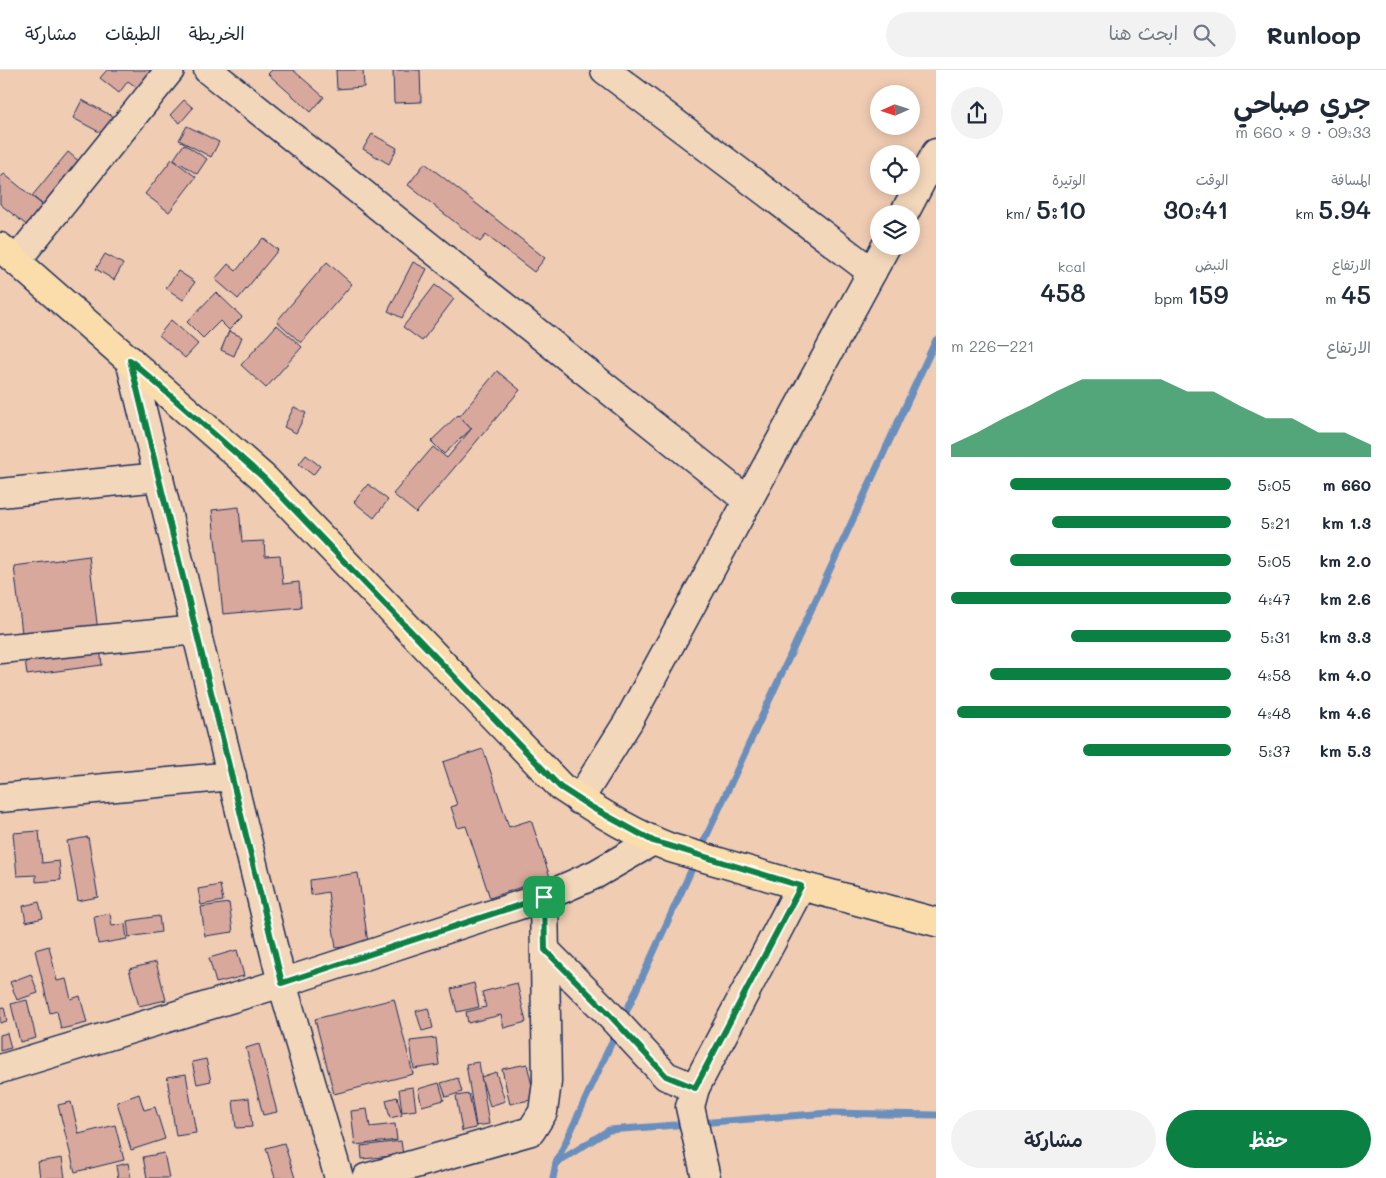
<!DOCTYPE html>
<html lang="ar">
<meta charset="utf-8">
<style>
:root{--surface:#fff;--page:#f2f2f3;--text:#1f2937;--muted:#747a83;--line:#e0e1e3;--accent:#0b8043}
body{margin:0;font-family:Mali,"Playpen Sans Arabic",sans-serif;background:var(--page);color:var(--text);direction:rtl;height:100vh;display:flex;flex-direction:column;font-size:19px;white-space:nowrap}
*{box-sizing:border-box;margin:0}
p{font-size:16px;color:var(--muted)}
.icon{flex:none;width:28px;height:28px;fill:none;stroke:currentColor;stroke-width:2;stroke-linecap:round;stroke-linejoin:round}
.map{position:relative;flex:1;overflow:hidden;direction:ltr}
.details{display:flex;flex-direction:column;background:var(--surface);width:450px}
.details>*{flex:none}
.needle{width:32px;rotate:267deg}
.fabs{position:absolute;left:870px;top:15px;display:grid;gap:10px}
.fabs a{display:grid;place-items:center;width:50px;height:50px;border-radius:50%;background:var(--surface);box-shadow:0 2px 12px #0003;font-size:25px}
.pin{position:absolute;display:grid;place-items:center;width:42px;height:42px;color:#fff;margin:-21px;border-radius:10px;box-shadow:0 2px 8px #0006}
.round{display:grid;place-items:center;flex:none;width:52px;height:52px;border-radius:26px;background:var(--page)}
.summary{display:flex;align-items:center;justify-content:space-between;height:85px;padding:0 15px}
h1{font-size:28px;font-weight:600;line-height:38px}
.stats{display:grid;grid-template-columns:repeat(3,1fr);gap:8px;height:85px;padding:5px 15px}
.stats div{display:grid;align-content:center}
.stats b{font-size:25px;font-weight:600}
.stats small{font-size:14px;font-weight:400}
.stats p{font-size:14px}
.chart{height:140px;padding:10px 15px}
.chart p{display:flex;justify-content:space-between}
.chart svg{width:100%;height:90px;margin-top:5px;fill:var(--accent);opacity:.7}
.primary-button{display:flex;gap:10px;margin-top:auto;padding:10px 15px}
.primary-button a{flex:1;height:58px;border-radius:30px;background:var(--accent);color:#fff;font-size:20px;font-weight:600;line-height:58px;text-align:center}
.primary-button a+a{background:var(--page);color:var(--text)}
ul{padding:0 15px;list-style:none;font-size:16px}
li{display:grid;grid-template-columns:80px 60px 1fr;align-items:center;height:38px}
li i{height:12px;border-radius:6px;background:var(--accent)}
header{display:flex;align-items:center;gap:30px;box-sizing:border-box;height:70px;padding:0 25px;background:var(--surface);border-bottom:1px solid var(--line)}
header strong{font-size:24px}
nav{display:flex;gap:28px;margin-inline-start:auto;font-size:18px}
.search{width:350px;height:45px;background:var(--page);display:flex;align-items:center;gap:12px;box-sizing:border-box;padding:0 18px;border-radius:28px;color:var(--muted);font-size:19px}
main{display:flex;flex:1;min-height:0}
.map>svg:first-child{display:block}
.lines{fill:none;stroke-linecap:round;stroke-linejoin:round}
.stream{stroke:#6b8fbd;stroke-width:7}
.building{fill:#d9a89d;stroke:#1b2f5e}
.minor-casing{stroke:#1b2f5e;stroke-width:31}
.major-casing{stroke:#1b2f5e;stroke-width:31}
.minor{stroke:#f3d7ba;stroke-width:28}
.major{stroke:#fbddab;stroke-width:28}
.route-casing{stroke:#fff;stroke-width:10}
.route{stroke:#0b8043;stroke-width:6}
</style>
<header>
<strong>Runloop</strong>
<div class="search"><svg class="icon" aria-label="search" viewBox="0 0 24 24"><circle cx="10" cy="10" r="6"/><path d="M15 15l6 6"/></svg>ابحث هنا</div>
<nav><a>الخريطة</a><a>الطبقات</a><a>مشاركة</a></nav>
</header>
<main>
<section class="details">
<div class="summary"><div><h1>جري صباحي</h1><p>09:33 · 9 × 660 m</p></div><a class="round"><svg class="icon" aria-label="share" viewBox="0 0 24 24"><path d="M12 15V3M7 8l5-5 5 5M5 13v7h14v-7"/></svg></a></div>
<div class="stats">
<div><p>المسافة</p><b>5.94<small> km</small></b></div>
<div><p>الوقت</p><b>30:41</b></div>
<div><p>الوتيرة</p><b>5:10<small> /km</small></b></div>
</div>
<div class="stats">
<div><p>الارتفاع</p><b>45<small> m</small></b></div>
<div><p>النبض</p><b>159<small> bpm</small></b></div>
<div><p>kcal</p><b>458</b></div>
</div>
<div class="chart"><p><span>الارتفاع</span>221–226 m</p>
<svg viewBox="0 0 160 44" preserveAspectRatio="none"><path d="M0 44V38L10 32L20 25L30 19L40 12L50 6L60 6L70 6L80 6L90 12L100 12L110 19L120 25L130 25L140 32L150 32L160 38V44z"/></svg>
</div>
<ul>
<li><b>660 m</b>5:05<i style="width:79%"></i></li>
<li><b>1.3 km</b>5:21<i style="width:64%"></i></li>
<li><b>2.0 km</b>5:05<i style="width:79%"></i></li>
<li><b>2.6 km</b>4:47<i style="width:100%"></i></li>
<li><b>3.3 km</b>5:31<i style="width:57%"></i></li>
<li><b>4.0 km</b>4:58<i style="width:86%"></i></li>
<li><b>4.6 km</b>4:48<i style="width:98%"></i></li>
<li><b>5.3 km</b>5:37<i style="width:53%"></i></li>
</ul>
<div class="primary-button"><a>حفظ</a><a>مشاركة</a></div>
</section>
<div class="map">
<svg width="936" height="1108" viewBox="0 0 936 1108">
<rect width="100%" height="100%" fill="#f0ccb3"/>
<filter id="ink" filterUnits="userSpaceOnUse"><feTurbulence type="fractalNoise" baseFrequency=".02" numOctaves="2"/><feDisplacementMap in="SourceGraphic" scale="10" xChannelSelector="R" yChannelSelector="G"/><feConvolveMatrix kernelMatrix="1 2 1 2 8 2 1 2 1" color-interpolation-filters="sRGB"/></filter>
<g filter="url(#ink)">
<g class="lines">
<g class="stream">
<path d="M 700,780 L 936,270"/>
<path d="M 622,951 L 696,790"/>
<path d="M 699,1053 L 829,1043 L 936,1045"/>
<path d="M 556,1093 L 609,1060 L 689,1054"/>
<path d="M 553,1108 L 556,1093 L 616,963"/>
</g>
</g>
<g class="building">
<path d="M 107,0 L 156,0 L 140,20 L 128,11 L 119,23 L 100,8 Z"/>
<path d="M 272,0 L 293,0 L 324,27 L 311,42 L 268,4 Z"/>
<path d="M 336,0 L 363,0 L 364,17 L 337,19 Z"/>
<path d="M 393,0 L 420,0 L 421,32 L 394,33 Z"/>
<path d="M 82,30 L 114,47 L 105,65 L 73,48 Z"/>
<path d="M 184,30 L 193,38 L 180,53 L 170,45 Z"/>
<path d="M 187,56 L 219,72 L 211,87 L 179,70 Z"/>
<path d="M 372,64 L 397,78 L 389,94 L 363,79 Z"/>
<path d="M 184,74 L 207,89 L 197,104 L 174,89 Z"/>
<path d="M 68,82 L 81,93 L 46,137 L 32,126 Z"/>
<path d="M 172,89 L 196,107 L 169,142 L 145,124 Z"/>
<path d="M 425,93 L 545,188 L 534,202 L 486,165 L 480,172 L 408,115 Z"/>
<path d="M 4,104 L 45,137 L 29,157 L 0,134 L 0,108 Z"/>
<path d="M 263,168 L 278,180 L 238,229 L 215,209 L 228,194 L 236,201 Z"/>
<path d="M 105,184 L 123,194 L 114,210 L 96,199 Z"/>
<path d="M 327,192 L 352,214 L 301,273 L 277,251 Z"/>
<path d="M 413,192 L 427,199 L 402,248 L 388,241 Z"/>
<path d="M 178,201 L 195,212 L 183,230 L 166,218 Z"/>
<path d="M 435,215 L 454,229 L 422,271 L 403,257 Z"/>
<path d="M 216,222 L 242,247 L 229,260 L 220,251 L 203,268 L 187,252 Z"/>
<path d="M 171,250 L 198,274 L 185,288 L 159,265 Z"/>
<path d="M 277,255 L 302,277 L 266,318 L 241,295 Z"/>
<path d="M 229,261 L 242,267 L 234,286 L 221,280 Z"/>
<path d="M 497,301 L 520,320 L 416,443 L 393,424 L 433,377 L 447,388 L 472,358 L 459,347 Z"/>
<path d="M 294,337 L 306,343 L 296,363 L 284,357 Z"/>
<path d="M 458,345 L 471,359 L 444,384 L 431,371 Z"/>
<path d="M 306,385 L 320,396 L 313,405 L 299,394 Z"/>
<path d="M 368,414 L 388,430 L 374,448 L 354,432 Z"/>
<path d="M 239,437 L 242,472 L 264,471 L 265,486 L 280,485 L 283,514 L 299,512 L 301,537 L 223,544 L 212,440 Z"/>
<path d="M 89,486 L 102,595 L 27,605 L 14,496 Z"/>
<path d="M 483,679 L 509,757 L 531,750 L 550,807 L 490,828 L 466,756 L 458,758 L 451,737 L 457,735 L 443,692 Z"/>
<path d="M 39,761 L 42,793 L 59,791 L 61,810 L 36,812 L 36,805 L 17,806 L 13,763 Z"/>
<path d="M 88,767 L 98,827 L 78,831 L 67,771 Z"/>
<path d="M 358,803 L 368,873 L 336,878 L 328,822 L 311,825 L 310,810 Z"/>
<path d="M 220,815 L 223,831 L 201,835 L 198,819 Z"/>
<path d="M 39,832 L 43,848 L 26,852 L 23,836 Z"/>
<path d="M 229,833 L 233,862 L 205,866 L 201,837 Z"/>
<path d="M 110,844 L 112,856 L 125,854 L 127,869 L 98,874 L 94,846 Z"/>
<path d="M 159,846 L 161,862 L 129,867 L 127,851 Z"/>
<path d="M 49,876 L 57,911 L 66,909 L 71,929 L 80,926 L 87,953 L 61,959 L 57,941 L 50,943 L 35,880 Z"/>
<path d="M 237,880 L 244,906 L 216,913 L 209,888 Z"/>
<path d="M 156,892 L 166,930 L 139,936 L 129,899 Z"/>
<path d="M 31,904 L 38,923 L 17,930 L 10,912 Z"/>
<path d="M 474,913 L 479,937 L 457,942 L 451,919 Z"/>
<path d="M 517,913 L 526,952 L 504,958 L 501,945 L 468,953 L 466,942 L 486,937 L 482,922 Z"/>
<path d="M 394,929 L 413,1004 L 334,1024 L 315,949 Z"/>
<path d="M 27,930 L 36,968 L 20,972 L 11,934 Z"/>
<path d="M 4,937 L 7,951 L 0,953 L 0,938 Z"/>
<path d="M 428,938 L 433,958 L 422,961 L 416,941 Z"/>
<path d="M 7,963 L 11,978 L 0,981 L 0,965 Z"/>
<path d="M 436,968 L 439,995 L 414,999 L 410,971 Z"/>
<path d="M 259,974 L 277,1042 L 263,1045 L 246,978 Z"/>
<path d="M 206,989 L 211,1011 L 197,1014 L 192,992 Z"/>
<path d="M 479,992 L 489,1054 L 476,1056 L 466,994 Z"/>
<path d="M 527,994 L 535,1029 L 510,1034 L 502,999 Z"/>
<path d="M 496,1002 L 505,1031 L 490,1036 L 481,1007 Z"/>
<path d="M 186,1004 L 196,1063 L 176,1066 L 167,1007 Z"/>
<path d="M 458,1008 L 462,1022 L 446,1027 L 441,1013 Z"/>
<path d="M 439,1013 L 444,1030 L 422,1036 L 418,1019 Z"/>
<path d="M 413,1017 L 416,1040 L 402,1042 L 399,1019 Z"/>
<path d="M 139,1024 L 144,1040 L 155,1037 L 165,1069 L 131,1080 L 117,1032 Z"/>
<path d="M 469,1024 L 476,1058 L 462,1061 L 456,1026 Z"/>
<path d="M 397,1027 L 402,1045 L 390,1048 L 386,1030 Z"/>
<path d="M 249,1028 L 252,1057 L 236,1058 L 233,1030 Z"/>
<path d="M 71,1032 L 79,1064 L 115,1055 L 124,1090 L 75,1102 L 58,1035 Z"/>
<path d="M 367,1039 L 370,1057 L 395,1054 L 397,1070 L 355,1075 L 351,1041 Z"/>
<path d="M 401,1071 L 403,1085 L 362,1089 L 361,1076 Z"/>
<path d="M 284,1073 L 295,1108 L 275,1108 L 266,1078 Z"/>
<path d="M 164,1083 L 169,1108 L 147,1108 L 143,1087 Z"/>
<path d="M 62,1088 L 65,1108 L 40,1108 L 38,1092 Z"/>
<path d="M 128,1093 L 131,1108 L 118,1108 L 116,1096 Z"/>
</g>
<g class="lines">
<g class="minor-casing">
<g id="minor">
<path d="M 208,0 L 748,431"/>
<path d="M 605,0 L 872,202"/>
<path d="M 904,144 L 936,83"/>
<path d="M 16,191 L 170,0"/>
<path d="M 130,290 L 282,913 L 339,1108"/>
<path d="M 0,423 L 159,407"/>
<path d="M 0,579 L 197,560"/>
<path d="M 0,728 L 232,706"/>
<path d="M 579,730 L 628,652 L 886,176"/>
<path d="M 545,880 L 604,939 L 666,1006 L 695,1018"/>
<path d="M 0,999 L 282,913 L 544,827 L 596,804 L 653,771"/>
<path d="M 366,1108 L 531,1061 L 543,1042 L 547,1012 L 544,827"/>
<path d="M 706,1108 L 690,1037 L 695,1018 L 801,816"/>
</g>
</g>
<g class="major-casing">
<path id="major" d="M 0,177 L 265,409 L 561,717 C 595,740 632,763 671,778 L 801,816 L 936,852"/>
</g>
<use href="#minor" class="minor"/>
<use href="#major" class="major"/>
</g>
</g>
<g class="lines" filter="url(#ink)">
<g class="route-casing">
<path id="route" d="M 130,290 L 265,409 L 560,717 L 591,737 L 653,771 L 801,816 L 695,1018 L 666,1006 L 604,939 L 545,880 L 544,827 L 282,913 Z"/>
</g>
<use href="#route" class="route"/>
</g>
</svg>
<div class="fabs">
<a><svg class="needle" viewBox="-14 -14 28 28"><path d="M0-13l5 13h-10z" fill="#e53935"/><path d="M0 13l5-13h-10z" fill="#747a83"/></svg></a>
<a><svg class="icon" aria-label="locate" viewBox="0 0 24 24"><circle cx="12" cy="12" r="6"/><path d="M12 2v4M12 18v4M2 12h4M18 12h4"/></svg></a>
<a><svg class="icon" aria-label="layers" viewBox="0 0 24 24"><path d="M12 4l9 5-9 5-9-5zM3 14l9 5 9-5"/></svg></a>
</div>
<div class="pin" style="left:544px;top:827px;background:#1e9e55"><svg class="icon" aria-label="arrive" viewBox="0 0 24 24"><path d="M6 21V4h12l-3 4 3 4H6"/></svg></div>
</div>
</main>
